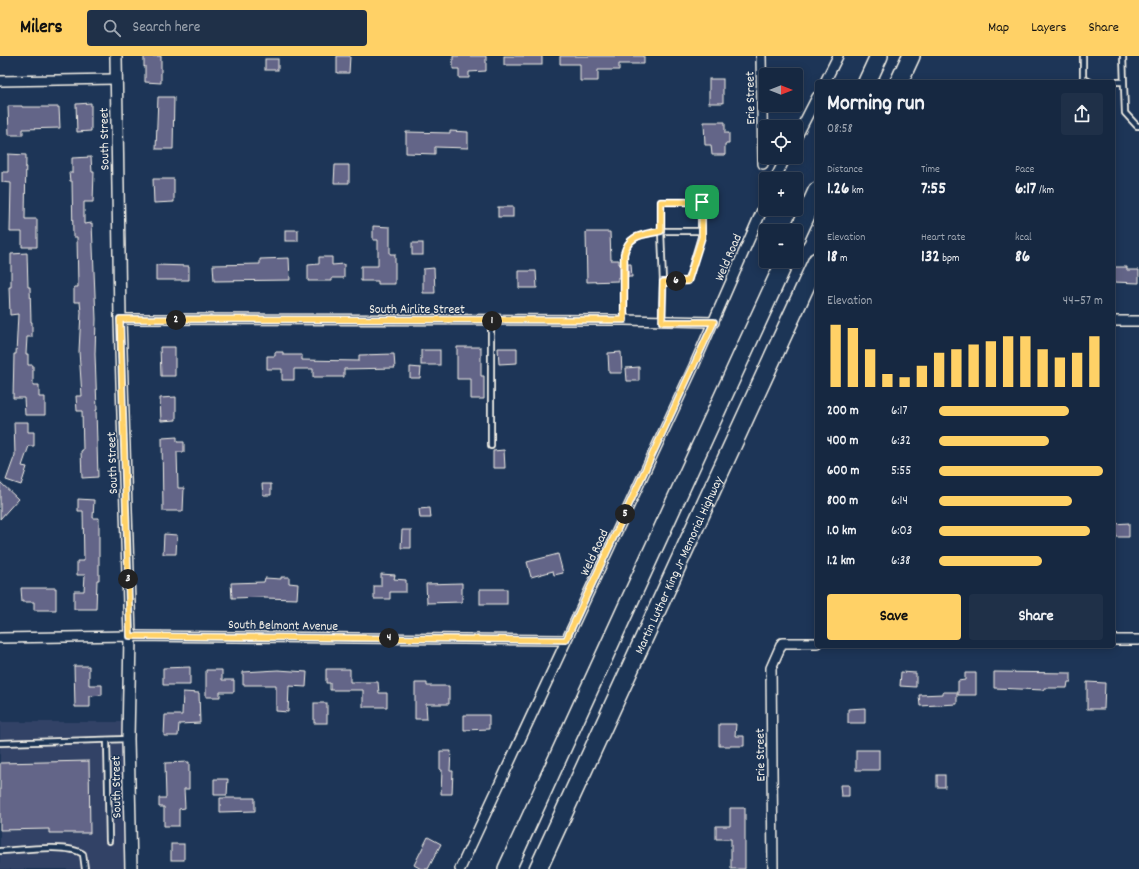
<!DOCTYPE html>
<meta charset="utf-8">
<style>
:root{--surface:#162841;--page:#1f3048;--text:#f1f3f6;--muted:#9ea6b1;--line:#35445a;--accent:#ffd166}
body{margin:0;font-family:Dekko,sans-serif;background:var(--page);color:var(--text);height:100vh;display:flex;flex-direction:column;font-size:15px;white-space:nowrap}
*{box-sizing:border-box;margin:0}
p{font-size:13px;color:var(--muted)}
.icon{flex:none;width:22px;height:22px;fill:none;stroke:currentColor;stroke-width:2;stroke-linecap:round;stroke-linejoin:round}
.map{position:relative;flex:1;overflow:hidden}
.details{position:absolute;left:815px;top:24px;width:300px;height:568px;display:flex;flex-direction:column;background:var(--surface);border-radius:4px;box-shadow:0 2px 10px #0003,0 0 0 1px var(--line)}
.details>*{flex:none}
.needle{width:26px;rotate:90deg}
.controls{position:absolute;left:759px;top:12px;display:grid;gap:8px}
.controls a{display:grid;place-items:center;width:44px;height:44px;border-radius:4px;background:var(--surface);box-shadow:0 2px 10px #0003,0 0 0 1px var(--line);font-size:20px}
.pin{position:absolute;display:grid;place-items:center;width:34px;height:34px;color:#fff;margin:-17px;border-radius:8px;box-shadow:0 2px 6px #0006}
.km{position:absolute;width:20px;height:20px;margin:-10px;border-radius:50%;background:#222;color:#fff;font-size:11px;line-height:20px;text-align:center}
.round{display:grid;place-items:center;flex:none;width:42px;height:42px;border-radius:4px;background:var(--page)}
.head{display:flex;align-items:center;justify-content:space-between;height:68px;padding:0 12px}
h1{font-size:22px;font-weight:700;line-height:30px}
.metrics{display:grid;grid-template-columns:repeat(3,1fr);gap:6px;height:68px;padding:4px 12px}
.metrics div{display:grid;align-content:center}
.metrics b{font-size:17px;font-weight:700}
.metrics small{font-size:11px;font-weight:400}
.metrics p{font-size:11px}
.chart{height:112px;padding:8px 12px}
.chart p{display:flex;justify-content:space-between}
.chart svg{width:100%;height:72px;margin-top:4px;stroke:var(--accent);stroke-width:6}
.primary-button{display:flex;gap:8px;margin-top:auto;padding:8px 12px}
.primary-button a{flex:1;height:46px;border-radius:4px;background:var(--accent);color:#111;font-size:16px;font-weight:700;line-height:46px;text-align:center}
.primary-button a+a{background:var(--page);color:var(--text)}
ul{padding:0 12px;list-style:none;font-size:13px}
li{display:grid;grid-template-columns:64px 48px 1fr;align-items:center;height:30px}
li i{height:10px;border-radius:5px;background:var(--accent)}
header{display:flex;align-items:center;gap:24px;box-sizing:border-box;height:56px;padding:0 20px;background:var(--accent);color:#111}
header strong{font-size:19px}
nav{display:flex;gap:22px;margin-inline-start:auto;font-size:14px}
.search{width:280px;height:36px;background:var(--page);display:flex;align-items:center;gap:10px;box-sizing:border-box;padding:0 14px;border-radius:4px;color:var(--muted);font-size:15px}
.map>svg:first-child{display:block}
.built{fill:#324366}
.building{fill:#646588;stroke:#f4f1e8}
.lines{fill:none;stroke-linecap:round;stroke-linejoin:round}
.service-casing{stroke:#f4f1e8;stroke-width:8}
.minor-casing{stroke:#f4f1e8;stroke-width:12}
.tertiary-casing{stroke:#f4f1e8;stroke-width:14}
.motorway-casing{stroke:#f4f1e8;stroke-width:20}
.service{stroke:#1d3557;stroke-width:4.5}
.minor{stroke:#1d3557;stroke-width:9}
.tertiary{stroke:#1d3557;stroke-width:11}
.motorway{stroke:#1d3557;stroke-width:17}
.route-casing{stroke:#fff;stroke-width:8}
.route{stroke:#ffd166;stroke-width:5}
.labels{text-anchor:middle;stroke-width:3;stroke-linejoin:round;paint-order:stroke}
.street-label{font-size:13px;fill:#f4f1e8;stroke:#1d3557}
</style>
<header>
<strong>Milers</strong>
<div class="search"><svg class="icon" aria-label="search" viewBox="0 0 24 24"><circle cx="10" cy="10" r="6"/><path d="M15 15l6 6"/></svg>Search here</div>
<nav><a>Map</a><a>Layers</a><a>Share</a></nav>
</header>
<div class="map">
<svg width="1139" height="813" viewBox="0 0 1139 813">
<rect width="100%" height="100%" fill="#1d3557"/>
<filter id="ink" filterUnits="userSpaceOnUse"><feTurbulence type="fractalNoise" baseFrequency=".025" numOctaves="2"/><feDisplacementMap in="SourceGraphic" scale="8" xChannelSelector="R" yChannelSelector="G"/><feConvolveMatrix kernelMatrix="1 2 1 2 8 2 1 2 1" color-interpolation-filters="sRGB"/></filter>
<g filter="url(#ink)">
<path class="built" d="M 0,666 L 125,666 L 128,813 L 0,813 Z"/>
<g class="building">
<path d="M 144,0 L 161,0 L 161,27 L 145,26 L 145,10 L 144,11 Z"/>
<path d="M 337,0 L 350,0 L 349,17 L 337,17 Z"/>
<path d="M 453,0 L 486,0 L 486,15 L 469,16 L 469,22 L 459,22 L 459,13 L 453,13 Z"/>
<rect x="504" y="0" width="38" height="9"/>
<path d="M 560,0 L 644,0 L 644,8 L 619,8 L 619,14 L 598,14 L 598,25 L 580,25 L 580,8 L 560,8 Z"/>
<rect x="265" y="3" width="13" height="11"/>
<rect x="709" y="23" width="14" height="24"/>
<path d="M 158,41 L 174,41 L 173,93 L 156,93 Z"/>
<path d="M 91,47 L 91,75 L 77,76 L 76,48 Z"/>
<path d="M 8,50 L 22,50 L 22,51 L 59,51 L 60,72 L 23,73 L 23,79 L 9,79 Z"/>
<path d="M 704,66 L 725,66 L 725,77 L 729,77 L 729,88 L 725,88 L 725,99 L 712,99 L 711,89 L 705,89 Z"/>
<path d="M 450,75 L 468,76 L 468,92 L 435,91 L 435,98 L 406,97 L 406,76 L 450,77 Z"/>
<path d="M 8,98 L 26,99 L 25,163 L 37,163 L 37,191 L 22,191 L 22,176 L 10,176 L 11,127 L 2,126 L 2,116 L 8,116 Z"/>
<path d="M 91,101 L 92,116 L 94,116 L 93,146 L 84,146 L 84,168 L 92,167 L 96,263 L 95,298 L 97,354 L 96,354 L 98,421 L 82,422 L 81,395 L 83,394 L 82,355 L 77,355 L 76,340 L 82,340 L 79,295 L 81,256 L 80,246 L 74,246 L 74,231 L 78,231 L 77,181 L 73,181 L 72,125 L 70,125 L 69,117 L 72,117 L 72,102 Z"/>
<path d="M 335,109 L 349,109 L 349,127 L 334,127 Z"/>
<path d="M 153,123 L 174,123 L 174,146 L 154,147 Z"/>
<rect x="498" y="151" width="15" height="10"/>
<path d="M 373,170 L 390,171 L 390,198 L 395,198 L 395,228 L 378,228 L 378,225 L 361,225 L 361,210 L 378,210 L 378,184 L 373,184 Z"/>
<rect x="285" y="174" width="13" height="11"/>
<path d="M 586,176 L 610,176 L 611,204 L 619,204 L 619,208 L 620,208 L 620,221 L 618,221 L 618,225 L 587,226 Z"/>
<rect x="412" y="187" width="11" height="12"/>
<path d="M 27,197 L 28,231 L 30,231 L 31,266 L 32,266 L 32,281 L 27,281 L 26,298 L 28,298 L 28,309 L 33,309 L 33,329 L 39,329 L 39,341 L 45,341 L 45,359 L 25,359 L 24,342 L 13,342 L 14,298 L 16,298 L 18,258 L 10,259 L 9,231 L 11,231 L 11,198 Z"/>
<path d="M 319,201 L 332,201 L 332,209 L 344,208 L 344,222 L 332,222 L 332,225 L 308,225 L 308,209 L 319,208 Z"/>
<path d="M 289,202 L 290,224 L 214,225 L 213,209 L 260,208 L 260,203 Z"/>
<path d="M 628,208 L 631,208 L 632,221 L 628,221 Z"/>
<path d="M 156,209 L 189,210 L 189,224 L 156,224 Z"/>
<path d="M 1113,211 L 1127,211 L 1127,214 L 1139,214 L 1139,227 L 1113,226 Z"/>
<path d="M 434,212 L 435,237 L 423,237 L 423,213 Z"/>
<path d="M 519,215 L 536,215 L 537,232 L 519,232 Z"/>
<path d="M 160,291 L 175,291 L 175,320 L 161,320 Z"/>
<path d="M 457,291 L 481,291 L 481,320 L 484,320 L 484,343 L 471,343 L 471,323 L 457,323 Z"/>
<path d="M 498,292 L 517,292 L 517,307 L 499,308 Z"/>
<rect x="421" y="294" width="19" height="15"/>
<path d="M 275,296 L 283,296 L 283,299 L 302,299 L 302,304 L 359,305 L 359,299 L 394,298 L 395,312 L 344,313 L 344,321 L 313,321 L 313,313 L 294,313 L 294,324 L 282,324 L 282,313 L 267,313 L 267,300 L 275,300 Z"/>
<path d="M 621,296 L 622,317 L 609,317 L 608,297 Z"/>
<path d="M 410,311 L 421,312 L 420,322 L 410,322 Z"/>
<path d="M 639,311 L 639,325 L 627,325 L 626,312 Z"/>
<path d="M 176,341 L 176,364 L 161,365 L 160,342 Z"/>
<path d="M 14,366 L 28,366 L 28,376 L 34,376 L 34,390 L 29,390 L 22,410 L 27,411 L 21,429 L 6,424 L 15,399 Z"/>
<path d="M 177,381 L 177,386 L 184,386 L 184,396 L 177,396 L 178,432 L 184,432 L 183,455 L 163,455 L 162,382 Z"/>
<path d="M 504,394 L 505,412 L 493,412 L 493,395 Z"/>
<path d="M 0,426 L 18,443 L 0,463 Z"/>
<path d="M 262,428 L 271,428 L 271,439 L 263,439 Z"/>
<path d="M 78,443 L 94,444 L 93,462 L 99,462 L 99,524 L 97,524 L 96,553 L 74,553 L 74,535 L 84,535 L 85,519 L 77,519 L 77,505 L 84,505 L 83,455 L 78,455 Z"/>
<path d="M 430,452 L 431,462 L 420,462 L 419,453 Z"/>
<path d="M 1129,467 L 1129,481 L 1116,481 L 1116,478 L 1113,478 L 1113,468 Z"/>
<path d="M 402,474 L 411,474 L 411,492 L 401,492 Z"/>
<path d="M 164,478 L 177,479 L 176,498 L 163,498 Z"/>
<path d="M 558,498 L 563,517 L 554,519 L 553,515 L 531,521 L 527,506 Z"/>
<path d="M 381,518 L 395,519 L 394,523 L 406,524 L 406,536 L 390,536 L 390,543 L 374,543 L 374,530 L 381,530 Z"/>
<path d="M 281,521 L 289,521 L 289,527 L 298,528 L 297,543 L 264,542 L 264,541 L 232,542 L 231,527 L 264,526 L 265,522 L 281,523 Z"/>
<path d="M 462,527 L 462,546 L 427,547 L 426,528 Z"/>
<path d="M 21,532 L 56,532 L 56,554 L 34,554 L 34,546 L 22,546 Z"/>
<rect x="480" y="533" width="27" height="15"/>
<path d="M 74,610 L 89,610 L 89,629 L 102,629 L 102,639 L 90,640 L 90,651 L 75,651 Z"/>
<path d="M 190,611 L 190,629 L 163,629 L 163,612 Z"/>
<path d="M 326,613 L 350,613 L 350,626 L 378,626 L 379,637 L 387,637 L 387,651 L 363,651 L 363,634 L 330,634 L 330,627 L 326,627 Z"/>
<path d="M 206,614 L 222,614 L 222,624 L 234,624 L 234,636 L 220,636 L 220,641 L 206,641 Z"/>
<path d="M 278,614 L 307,616 L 306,631 L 289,630 L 288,656 L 276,655 L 276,629 L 243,629 L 243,616 Z"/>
<path d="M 901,616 L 916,617 L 916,631 L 900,630 Z"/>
<path d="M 994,616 L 1071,617 L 1071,626 L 1068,626 L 1067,632 L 1044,632 L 1044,634 L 994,632 Z"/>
<path d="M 965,617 L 976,617 L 976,639 L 958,639 L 958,625 L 965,624 Z"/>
<path d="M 1087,626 L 1105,627 L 1104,653 L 1087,653 Z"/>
<path d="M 415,627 L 427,627 L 427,630 L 449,630 L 449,648 L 426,648 L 427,663 L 415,663 Z"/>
<path d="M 183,636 L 199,637 L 200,667 L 179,668 L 178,680 L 164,680 L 165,659 L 182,659 Z"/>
<path d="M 943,636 L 957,636 L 957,648 L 920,650 L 919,639 L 943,638 Z"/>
<rect x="314" y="647" width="13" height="20"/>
<path d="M 865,652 L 865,667 L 848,667 L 848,653 Z"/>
<path d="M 464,659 L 489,659 L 489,673 L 464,674 Z"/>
<path d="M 719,668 L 736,668 L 735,680 L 744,680 L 744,690 L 719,690 Z"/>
<rect x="856" y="694" width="23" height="20"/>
<path d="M 440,695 L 451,695 L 450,715 L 453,715 L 452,738 L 441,738 L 442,714 L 440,714 Z"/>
<path d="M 89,705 L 90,777 L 49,777 L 49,773 L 0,774 L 0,707 Z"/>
<path d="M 189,706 L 189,733 L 184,733 L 185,752 L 179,753 L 179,770 L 164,770 L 164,751 L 159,751 L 159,742 L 166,742 L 165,707 Z"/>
<rect x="937" y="719" width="8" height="12"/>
<path d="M 214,723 L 228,723 L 227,739 L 214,739 Z"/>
<path d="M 840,729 L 849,729 L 849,740 L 841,740 Z"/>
<path d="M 220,742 L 255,742 L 255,755 L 220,756 Z"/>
<path d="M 730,752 L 745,752 L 745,813 L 731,813 L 731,783 L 716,783 L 716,770 L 730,770 Z"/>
<path d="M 428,781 L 441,788 L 428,813 L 421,813 L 414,809 Z"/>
<rect x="171" y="788" width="13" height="16"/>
</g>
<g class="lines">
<g class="service-casing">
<g id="service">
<path d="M 1083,0 L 1083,22 L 1090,26"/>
<path d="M 1123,0 L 1125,57 L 1137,70 L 1139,70"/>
<path d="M 1112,26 L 1123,26"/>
<path d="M 663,226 L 661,175 L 701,175"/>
<path d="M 624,264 L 624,198 C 629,178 643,179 661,175 L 661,146 L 701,146 L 701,181 L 688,225 L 663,226 L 662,266"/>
<path d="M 491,265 L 491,390"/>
<path d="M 107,684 L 109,785"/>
<path d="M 0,687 L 128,683"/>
<path d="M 0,795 C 20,794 68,787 83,798 L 85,813"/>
</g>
</g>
<g class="minor-casing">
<g id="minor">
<path d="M 761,0 L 763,108"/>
<path d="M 0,25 L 115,23"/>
<path d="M 825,26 L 838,0"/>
<path d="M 796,82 L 817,41"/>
<path d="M 775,123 L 786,101"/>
<path d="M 120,263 L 624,264 L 714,266"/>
<path d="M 1113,265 L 1139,265"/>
<path d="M 0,582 L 130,580 L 566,584"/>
<path d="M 1113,584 L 1139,584"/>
<path d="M 460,813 L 694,310 L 766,145"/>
<path d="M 773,813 L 771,612 L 782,587 L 817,587"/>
</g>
</g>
<g class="tertiary-casing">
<path id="tertiary" d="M 116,0 L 120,263 L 130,580 L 128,683 L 131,813"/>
</g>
<g class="motorway-casing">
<g id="motorway">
<path d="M 867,26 L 879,0"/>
<path d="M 899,26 L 911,0"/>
<path d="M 796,181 L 817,135"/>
<path d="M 507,813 L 785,205"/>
<path id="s1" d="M 538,813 L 817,205"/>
</g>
</g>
<use href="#service" class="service"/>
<use href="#minor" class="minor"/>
<use href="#tertiary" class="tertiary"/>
<use href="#motorway" class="motorway"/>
</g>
</g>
<g class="lines" filter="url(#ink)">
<g class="route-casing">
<path id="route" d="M 661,146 L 702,146 L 702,181 L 688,225 L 663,226 L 662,266 L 714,266 L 566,584 L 130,580 L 120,263 L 624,264 L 624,198 C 629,178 643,179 661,175 Z"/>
</g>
<use href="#route" class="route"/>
</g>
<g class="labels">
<g class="street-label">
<text transform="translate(749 42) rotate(-91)" y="5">Erie Street</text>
<text transform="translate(103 83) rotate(-91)" y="5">South Street</text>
<text transform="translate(727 201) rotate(-67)" y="5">Weld Road</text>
<text x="417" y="257">South Airlite Street</text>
<text transform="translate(111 407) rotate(-92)" y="5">South Street</text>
<text transform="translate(593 496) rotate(-65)" y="5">Weld Road</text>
<text dy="5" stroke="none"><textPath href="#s1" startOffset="335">Martin Luther King Jr Memorial Highway</textPath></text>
<text transform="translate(283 568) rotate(1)" y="5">South Belmont Avenue</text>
<text transform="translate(759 699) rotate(-91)" y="5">Erie Street</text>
<text transform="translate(115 731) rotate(-91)" y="5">South Street</text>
</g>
</g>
</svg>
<div class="controls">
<a><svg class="needle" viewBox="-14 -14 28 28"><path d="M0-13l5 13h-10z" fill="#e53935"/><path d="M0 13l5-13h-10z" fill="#9ea6b1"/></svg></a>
<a><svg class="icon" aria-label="locate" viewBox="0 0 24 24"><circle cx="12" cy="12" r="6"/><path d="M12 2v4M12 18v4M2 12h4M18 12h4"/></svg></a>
<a>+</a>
<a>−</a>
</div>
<div class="pin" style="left:702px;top:146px;background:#1e9e55"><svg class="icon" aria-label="arrive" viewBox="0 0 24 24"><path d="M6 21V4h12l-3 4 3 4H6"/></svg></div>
<b class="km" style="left:492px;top:265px">1</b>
<b class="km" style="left:176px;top:264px">2</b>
<b class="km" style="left:128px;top:523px">3</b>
<b class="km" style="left:389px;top:582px">4</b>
<b class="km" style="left:625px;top:458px">5</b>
<b class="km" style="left:676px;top:225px">6</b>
<section class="details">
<div class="head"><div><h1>Morning run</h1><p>08:58</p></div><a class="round"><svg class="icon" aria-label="share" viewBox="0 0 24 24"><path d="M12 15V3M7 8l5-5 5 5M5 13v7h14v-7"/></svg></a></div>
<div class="metrics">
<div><p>Distance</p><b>1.26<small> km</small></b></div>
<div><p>Time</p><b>7:55</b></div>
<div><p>Pace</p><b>6:17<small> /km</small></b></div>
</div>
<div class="metrics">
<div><p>Elevation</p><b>18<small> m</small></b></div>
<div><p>Heart rate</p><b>132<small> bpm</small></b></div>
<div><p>kcal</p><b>86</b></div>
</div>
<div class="chart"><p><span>Elevation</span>44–57 m</p>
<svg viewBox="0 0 160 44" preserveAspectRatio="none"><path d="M5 44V6M15 44V8M25 44V21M35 44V36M45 44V38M55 44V31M65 44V23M75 44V21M85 44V18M95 44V16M105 44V13M115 44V13M125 44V21M135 44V26M145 44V23M155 44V13"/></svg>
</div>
<ul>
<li><b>200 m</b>6:17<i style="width:79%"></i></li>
<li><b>400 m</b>6:32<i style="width:67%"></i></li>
<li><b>600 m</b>5:55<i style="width:100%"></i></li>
<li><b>800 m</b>6:14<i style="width:81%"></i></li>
<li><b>1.0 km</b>6:03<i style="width:92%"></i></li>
<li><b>1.2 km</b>6:38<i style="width:63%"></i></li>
</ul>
<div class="primary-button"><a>Save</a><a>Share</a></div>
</section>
</div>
